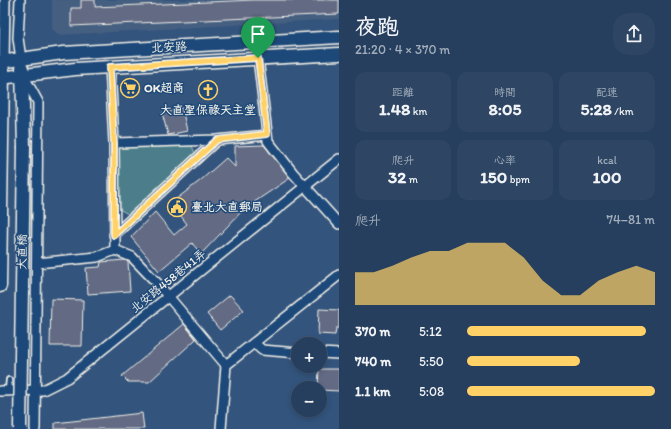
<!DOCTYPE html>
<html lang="zh-TW">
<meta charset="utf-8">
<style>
:root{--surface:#263f5e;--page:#2e4664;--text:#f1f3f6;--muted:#a4afbc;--line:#425873;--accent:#ffd166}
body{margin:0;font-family:Itim,"LXGW WenKai TC",sans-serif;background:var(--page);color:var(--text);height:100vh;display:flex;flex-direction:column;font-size:15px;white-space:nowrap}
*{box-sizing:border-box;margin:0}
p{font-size:13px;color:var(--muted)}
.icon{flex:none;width:22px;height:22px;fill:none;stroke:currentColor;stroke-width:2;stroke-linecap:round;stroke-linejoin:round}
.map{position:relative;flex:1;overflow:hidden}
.drawer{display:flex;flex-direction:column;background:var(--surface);width:332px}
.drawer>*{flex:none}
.buttons{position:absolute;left:291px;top:337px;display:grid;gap:8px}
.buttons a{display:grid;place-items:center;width:36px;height:36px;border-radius:50%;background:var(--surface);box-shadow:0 2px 6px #0003,0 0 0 1px var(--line);font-size:20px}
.pin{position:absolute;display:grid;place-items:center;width:34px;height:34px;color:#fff;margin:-41px -17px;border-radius:50% 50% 50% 0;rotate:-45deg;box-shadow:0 0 4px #0007}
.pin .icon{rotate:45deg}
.round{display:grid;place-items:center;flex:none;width:42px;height:42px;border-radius:16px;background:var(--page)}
.headline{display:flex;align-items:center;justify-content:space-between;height:68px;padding:0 16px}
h1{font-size:22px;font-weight:800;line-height:30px}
.figures{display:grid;grid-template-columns:repeat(3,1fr);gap:6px;height:68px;padding:4px 16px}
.figures div{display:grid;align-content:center;border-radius:10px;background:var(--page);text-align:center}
.figures b{font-size:17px;font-weight:800}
.figures small{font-size:11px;font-weight:400}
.figures p{font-size:11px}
.chart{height:112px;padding:8px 16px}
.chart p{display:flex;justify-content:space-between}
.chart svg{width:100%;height:72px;margin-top:4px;fill:var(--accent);opacity:.7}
ul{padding:0 16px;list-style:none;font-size:13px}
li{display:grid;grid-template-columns:64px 48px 1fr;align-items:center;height:30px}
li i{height:10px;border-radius:5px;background:var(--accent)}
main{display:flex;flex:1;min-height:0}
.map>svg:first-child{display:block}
.built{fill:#455e81}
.green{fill:#4c7e8a;stroke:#a0b8b9}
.building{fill:#626b84;stroke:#f4f1e8}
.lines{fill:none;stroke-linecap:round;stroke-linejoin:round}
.service-casing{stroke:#f4f1e8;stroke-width:8}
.minor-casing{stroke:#f4f1e8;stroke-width:12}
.secondary-casing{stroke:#f4f1e8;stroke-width:15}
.service{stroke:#1f4a7a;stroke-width:4.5}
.minor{stroke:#1f4a7a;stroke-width:9}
.secondary{stroke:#1f4a7a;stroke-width:12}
.secondary-bridge-casing{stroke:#f4f1e8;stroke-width:15;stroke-linecap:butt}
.secondary-bridge{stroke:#1f4a7a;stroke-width:12}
.route-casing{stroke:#fff;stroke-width:8}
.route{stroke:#ffd166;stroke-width:5}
.labels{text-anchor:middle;stroke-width:3;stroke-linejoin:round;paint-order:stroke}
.street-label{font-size:12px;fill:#f4f1e8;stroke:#1f4a7a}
.poi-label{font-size:12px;font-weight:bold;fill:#f4f1e8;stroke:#1f4a7a;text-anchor:start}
</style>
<main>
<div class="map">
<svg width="339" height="429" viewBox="0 0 339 429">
<rect width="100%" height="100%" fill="#33547d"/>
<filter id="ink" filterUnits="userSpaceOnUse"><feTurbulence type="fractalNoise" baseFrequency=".025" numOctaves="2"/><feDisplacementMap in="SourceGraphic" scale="8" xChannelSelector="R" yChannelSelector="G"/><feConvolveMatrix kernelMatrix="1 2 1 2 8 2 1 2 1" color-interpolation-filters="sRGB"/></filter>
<g filter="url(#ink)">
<path class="built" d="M 52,0 L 339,0 L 339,19 L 59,35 L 52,29 Z"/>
<path class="green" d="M 192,146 L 196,155 L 128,214 L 119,209 L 117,148 Z"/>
<g class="building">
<path d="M 81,0 L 95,0 L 95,7 L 254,0 L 339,0 L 339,14 L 71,26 L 71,8 L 81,8 Z"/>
<path d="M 182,108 L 187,131 L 168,135 L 162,113 Z"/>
<path d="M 264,145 L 290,178 L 244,209 L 201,254 L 192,243 L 159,271 L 131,237 L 155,212 L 174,235 L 187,224 L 171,203 L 201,180 L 226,158 L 235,167 L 235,146 Z"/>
<path d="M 125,260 L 128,262 L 130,291 L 88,294 L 86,268 L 100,267 L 101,262 Z"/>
<path d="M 230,295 L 244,310 L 220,330 L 207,314 Z"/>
<path d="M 51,299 L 83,300 L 82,346 L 50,346 Z"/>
<path d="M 319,309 L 339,310 L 339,328 L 336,328 L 335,335 L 318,334 Z"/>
<path d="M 184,324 L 196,339 L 149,382 L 128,382 L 122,376 Z"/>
<path d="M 319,369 L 339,369 L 339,391 L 320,390 L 320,388 L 318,388 Z"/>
<path d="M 142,413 L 144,429 L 55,429 L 55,423 Z"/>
</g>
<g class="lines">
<g class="service-casing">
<path id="service" d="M 8,391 L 9,380"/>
</g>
<g class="minor-casing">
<g id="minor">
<path d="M 20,0 L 18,38 L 21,59"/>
<path d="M 258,58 L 268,141 L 293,173 L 339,224"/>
<path d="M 4,61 L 5,0"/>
<path d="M 110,67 L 114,143 L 115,250 L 132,257 L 157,283 L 226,365"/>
<path d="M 23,75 L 38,102 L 35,429"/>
<path d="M 114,143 L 217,140 L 267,135"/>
<path d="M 114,235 L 217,140"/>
<path d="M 37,263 L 97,257 L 115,250"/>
<path d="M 254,343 L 262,350 L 298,353"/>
<path d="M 320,353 L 339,354"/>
<path d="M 0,391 L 43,390 L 67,378 L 339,159"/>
<path d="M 221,429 L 226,365 L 339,275"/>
</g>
</g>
<g class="secondary-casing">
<g id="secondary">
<path d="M 0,62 L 63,53 L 339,37"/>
<path d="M 22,68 L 24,147"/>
<path d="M 0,78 L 75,69 L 339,54"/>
<path d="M 0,286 L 3,70"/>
</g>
</g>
<use href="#service" class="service"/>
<use href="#minor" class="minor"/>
<use href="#secondary" class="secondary"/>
<g class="secondary-bridge-casing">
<path id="secondary-bridge" d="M 20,429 L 24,147"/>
</g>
<use href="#secondary-bridge" class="secondary-bridge"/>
</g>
</g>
<g class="lines" filter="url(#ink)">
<g class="route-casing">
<path id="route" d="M 258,58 L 267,134 L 217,140 L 114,235 L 114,144 L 110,67 Z"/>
</g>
<use href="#route" class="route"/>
</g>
<defs>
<g id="supermarket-ring" transform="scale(1)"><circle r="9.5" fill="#1f4a7a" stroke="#ffd166" stroke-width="1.5"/><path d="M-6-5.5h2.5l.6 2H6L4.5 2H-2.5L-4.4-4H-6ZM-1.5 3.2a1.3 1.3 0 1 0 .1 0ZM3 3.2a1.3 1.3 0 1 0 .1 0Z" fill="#ffd166"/></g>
<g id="church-ring" transform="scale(1)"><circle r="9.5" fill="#1f4a7a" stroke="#ffd166" stroke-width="1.5"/><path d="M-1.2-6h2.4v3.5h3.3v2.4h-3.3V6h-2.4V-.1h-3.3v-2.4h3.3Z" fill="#ffd166"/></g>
<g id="civic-ring" transform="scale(1)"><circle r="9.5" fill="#1f4a7a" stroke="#ffd166" stroke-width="1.5"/><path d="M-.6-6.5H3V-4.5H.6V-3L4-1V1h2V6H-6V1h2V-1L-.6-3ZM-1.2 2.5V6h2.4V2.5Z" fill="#ffd166"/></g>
</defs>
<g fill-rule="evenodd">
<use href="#supermarket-ring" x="130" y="88"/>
<use href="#church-ring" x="208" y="90"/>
<use href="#civic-ring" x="177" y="207"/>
</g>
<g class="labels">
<g class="street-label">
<text transform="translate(169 47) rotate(-3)" y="4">北安路</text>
<text transform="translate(22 252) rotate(-89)" y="4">大直橋</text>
<text transform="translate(168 281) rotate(-39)" y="4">北安路458巷41弄</text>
</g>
<g class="poi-label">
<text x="144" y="92">OK超商</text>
<text x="208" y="114" text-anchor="middle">大直聖保祿天主堂</text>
<text x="191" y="211">臺北大直郵局</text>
</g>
</g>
</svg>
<div class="buttons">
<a>+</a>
<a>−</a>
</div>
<div class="pin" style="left:258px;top:58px;background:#1e9e55"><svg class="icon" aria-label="arrive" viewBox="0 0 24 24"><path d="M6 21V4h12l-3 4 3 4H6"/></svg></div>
</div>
<section class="drawer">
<div class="headline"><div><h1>夜跑</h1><p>21:20 · 4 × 370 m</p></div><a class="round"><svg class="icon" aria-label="share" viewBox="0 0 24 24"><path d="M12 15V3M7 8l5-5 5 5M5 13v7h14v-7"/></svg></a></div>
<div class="figures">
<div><p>距離</p><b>1.48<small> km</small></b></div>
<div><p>時間</p><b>8:05</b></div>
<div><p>配速</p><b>5:28<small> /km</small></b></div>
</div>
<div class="figures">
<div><p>爬升</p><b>32<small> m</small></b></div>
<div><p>心率</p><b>150<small> bpm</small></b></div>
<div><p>kcal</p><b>100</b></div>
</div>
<div class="chart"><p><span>爬升</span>74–81 m</p>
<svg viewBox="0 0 160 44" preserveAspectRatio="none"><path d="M0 44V24L10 24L20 20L30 15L40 11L50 11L60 6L70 6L80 6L90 15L100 29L110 38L120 38L130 29L140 24L150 20L160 24V44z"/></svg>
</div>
<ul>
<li><b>370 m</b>5:12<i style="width:95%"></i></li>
<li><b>740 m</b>5:50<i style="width:60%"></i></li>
<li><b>1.1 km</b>5:08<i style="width:100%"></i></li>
</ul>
</section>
</main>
